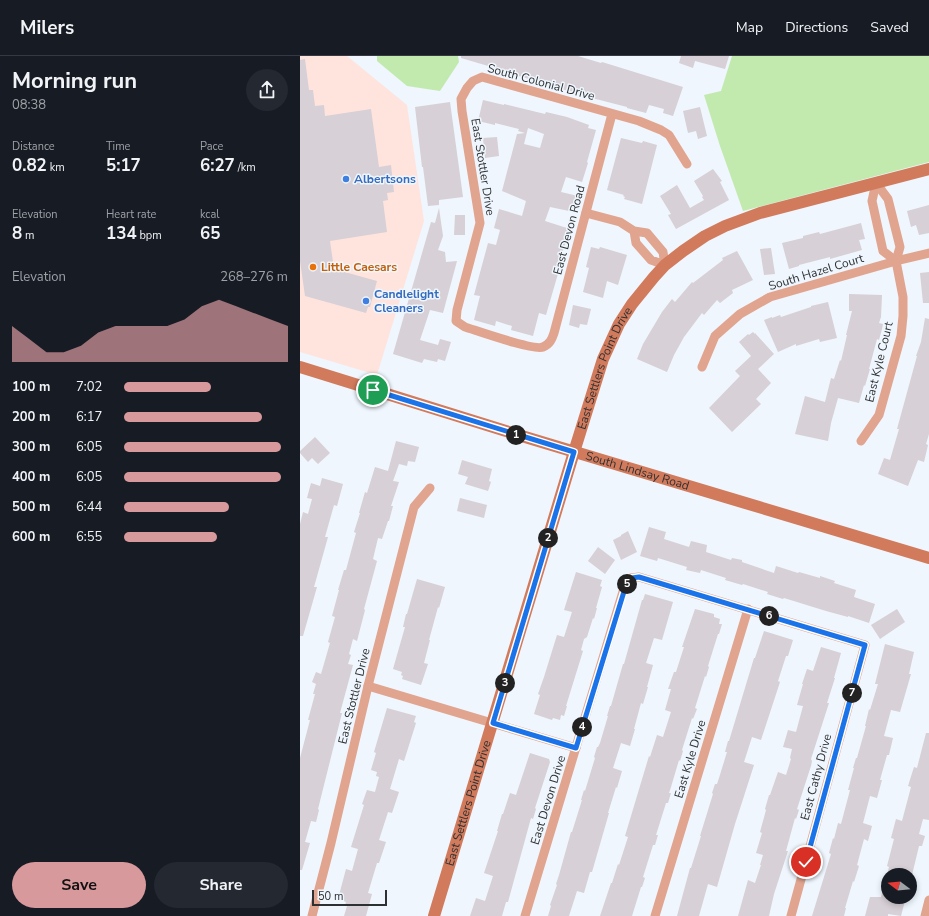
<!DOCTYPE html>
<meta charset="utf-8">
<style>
:root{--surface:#171b24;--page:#242831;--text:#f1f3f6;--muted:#9ea1a6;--line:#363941;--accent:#d8999d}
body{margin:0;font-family:"Nunito Sans",sans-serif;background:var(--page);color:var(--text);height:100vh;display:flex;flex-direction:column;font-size:15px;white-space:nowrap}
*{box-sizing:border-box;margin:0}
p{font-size:13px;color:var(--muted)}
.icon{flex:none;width:22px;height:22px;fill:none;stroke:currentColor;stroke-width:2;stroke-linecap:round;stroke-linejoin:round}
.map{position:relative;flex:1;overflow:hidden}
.sheet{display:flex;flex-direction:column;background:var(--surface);width:300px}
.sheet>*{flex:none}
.needle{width:26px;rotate:286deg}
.fabs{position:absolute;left:581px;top:812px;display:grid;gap:8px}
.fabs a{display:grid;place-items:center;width:36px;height:36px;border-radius:50%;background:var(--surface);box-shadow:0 2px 6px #0003;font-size:20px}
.scale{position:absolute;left:12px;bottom:10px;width:75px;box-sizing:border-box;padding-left:4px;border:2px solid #2e3133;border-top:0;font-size:11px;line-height:14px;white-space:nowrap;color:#2e3133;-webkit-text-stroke:3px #eff6fd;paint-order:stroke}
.pin{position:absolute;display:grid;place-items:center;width:34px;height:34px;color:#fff;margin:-17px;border:2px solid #fff;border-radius:50%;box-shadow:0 1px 4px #0007}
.km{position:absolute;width:20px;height:20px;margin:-10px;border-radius:50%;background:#222;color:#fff;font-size:11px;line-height:20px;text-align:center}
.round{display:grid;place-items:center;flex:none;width:42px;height:42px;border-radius:21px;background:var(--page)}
.overview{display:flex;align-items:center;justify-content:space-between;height:68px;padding:0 12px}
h1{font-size:22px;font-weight:700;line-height:30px}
.figures{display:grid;grid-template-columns:repeat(3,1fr);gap:6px;height:68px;padding:4px 12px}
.figures div{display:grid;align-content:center}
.figures b{font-size:17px;font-weight:700}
.figures small{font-size:11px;font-weight:400}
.figures p{font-size:11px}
.chart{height:112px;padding:8px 12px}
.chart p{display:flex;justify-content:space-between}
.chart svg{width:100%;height:72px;margin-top:4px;fill:var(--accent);opacity:.7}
.primary-button{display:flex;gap:8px;margin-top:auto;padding:8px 12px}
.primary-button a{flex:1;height:46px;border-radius:24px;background:var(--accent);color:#111;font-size:16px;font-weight:700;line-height:46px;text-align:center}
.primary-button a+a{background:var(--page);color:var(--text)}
ul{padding:0 12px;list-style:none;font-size:13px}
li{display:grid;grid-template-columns:64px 48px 1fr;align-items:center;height:30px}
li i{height:10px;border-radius:5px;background:var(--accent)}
header{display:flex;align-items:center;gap:24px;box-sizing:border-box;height:56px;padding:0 20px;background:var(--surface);border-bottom:1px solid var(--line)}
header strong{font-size:19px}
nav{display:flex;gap:22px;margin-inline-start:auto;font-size:14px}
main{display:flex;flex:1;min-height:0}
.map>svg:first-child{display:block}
.commercial{fill:#ffe4de}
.green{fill:#c2eaae}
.building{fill:#d7d0d6;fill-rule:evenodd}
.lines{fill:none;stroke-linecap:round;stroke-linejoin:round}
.street{stroke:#e0a48f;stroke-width:9}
.secondary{stroke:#d17a5c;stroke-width:12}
.route-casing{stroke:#fff;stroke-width:8}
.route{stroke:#1a73e8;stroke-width:5}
.shop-dot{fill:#3f7fe0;stroke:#eff6fd;stroke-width:1.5}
.food-dot{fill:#e8710a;stroke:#eff6fd;stroke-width:1.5}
.labels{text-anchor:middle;stroke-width:3;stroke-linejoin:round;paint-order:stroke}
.street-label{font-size:12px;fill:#2e3133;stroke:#eff6fd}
.shop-label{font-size:12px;font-weight:bold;fill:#366cbe;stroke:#eff6fd;text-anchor:start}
.food-label{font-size:12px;font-weight:bold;fill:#c56008;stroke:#eff6fd;text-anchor:start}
</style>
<header>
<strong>Milers</strong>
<nav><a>Map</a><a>Directions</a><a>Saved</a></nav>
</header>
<main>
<section class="sheet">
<div class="overview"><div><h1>Morning run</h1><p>08:38</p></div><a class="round"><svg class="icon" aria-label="share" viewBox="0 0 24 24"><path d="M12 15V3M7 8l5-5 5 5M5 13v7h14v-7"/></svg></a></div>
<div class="figures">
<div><p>Distance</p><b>0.82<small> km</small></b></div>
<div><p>Time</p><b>5:17</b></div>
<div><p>Pace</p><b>6:27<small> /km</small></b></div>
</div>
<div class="figures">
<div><p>Elevation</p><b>8<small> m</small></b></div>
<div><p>Heart rate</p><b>134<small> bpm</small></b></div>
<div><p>kcal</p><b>65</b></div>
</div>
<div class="chart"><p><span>Elevation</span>268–276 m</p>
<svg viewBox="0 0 160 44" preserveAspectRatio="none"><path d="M0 44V22L10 30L20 38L30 38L40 34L50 26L60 22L70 22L80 22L90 22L100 18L110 10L120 6L130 10L140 14L150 18L160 22V44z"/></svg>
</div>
<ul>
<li><b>100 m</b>7:02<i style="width:53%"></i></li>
<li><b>200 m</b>6:17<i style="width:84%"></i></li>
<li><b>300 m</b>6:05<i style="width:96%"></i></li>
<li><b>400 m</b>6:05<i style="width:96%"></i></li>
<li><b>500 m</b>6:44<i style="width:64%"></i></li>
<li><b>600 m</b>6:55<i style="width:57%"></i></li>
</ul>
<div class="primary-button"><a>Save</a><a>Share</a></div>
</section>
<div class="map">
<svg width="629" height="860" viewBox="0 0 629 860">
<rect width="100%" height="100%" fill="#eff6fd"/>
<path class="commercial" d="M 0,0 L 47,0 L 107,49 L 124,165 L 77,319 L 0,296 Z"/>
<g class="green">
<path d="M 77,0 L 158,0 L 159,6 L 140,35 L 107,30 L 77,5 Z"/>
<path d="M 432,0 L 629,0 L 629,106 L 443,155 L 420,90 L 404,39 L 421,35 Z"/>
</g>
<g class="building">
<path d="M 161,0 L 278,0 L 301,7 L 302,6 L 383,31 L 373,60 L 363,57 L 364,53 L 349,49 L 346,57 L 327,52 L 327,51 L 292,42 L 293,41 L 261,33 L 261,32 L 194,13 L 195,12 L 161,2 Z"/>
<path d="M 381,0 L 429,0 L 425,13 L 395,5 L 393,12 L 379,7 Z"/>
<path d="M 5,3 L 9,34 L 13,34 L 15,50 L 24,49 L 25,60 L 71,53 L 79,111 L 91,109 L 94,136 L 87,137 L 88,144 L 83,145 L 87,176 L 30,185 L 34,213 L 77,225 L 70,251 L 68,251 L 66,257 L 5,240 L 0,205 L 0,4 Z"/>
<path d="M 183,44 L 204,49 L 204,48 L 245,58 L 246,56 L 267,61 L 289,69 L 288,72 L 296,74 L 287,106 L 288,107 L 282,126 L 266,121 L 261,136 L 278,140 L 274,156 L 250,151 L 245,165 L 270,173 L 260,204 L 262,204 L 246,259 L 239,257 L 233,280 L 211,274 L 212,270 L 196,265 L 195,270 L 174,264 L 180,240 L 174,239 L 188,187 L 196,189 L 200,174 L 194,172 L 199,153 L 222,160 L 226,145 L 202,135 L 217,78 L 225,77 L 218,75 L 219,73 L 195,67 L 195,69 L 178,65 ZM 228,72 L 244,78 L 240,92 L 224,88 Z"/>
<path d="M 150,46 L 163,141 L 139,144 L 139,149 L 128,150 L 123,111 L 122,111 L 115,51 Z"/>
<path d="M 400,51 L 407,80 L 398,83 L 396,75 L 388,77 L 383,55 Z"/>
<path d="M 197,81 L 199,100 L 185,102 L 183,82 Z"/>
<path d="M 321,82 L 342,87 L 343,85 L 357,89 L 342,148 L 324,143 L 325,141 L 323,140 L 324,139 L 307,134 Z"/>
<path d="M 413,113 L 422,125 L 420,126 L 429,144 L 376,173 L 368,159 L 371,158 L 360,140 L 377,129 L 390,152 L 404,144 L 402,141 L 403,140 L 394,125 Z"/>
<path d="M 629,149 L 629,177 L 619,179 L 616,169 L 611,171 L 607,155 Z"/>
<path d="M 139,152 L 143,180 L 138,194 L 145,196 L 146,206 L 157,205 L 143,257 L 130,254 L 120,284 L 138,289 L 140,283 L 151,286 L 145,305 L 138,303 L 137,306 L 124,303 L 122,307 L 93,298 L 131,166 L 135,167 Z"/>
<path d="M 155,159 L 165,159 L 165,179 L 154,179 Z"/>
<path d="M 561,167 L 565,183 L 559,184 L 562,194 L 530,203 L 530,201 L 499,209 L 499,210 L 489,213 L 482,187 L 503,182 L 503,180 L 519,176 L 520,178 Z"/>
<path d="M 291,191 L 299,193 L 300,191 L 327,199 L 318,229 L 307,225 L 303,242 L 283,236 L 289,212 L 286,211 Z"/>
<path d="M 471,192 L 475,218 L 464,219 L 460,193 Z"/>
<path d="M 437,195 L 453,224 L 432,234 L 433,237 L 420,247 L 417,244 L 404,259 L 402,257 L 384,281 L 374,299 L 367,316 L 337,303 L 343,288 L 362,256 L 372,243 L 375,246 L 392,226 L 393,227 L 423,204 L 422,202 Z"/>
<path d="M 629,216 L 629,247 L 623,247 L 620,217 Z"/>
<path d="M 549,238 L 582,239 L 581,261 L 579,267 L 583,268 L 582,273 L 579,284 L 577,283 L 569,313 L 570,313 L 565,330 L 564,329 L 559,347 L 538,342 L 531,367 L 528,385 L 495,378 L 505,340 L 525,346 L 531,322 L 534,323 L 540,304 L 541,305 L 547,279 L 546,279 L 552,255 L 549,255 Z"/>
<path d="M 528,246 L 537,282 L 520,286 L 519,283 L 496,290 L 496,288 L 478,296 L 464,264 L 472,261 L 472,262 L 480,259 L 481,261 L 511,251 L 511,250 Z"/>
<path d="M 273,249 L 291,253 L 287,269 L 280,268 L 279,272 L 269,269 Z"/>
<path d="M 625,262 L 629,263 L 629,378 L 626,388 L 628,389 L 624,406 L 618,404 L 608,430 L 578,418 L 584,402 L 590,404 L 599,373 L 597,373 L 617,300 L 616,300 L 621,286 Z"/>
<path d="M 453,276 L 455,278 L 455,277 L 474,298 L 458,313 L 471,327 L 456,343 L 461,348 L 432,376 L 409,352 L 440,320 L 435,315 L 451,300 L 439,286 L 448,278 L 449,279 Z"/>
<path d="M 15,381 L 30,397 L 18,408 L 12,402 L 8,406 L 0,397 L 0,395 Z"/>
<path d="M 96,385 L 119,391 L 115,406 L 108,405 L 107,410 L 99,408 L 93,425 L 99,426 L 91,450 L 93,450 L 89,465 L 88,465 L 82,483 L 78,482 L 73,503 L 77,505 L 64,553 L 65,554 L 57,585 L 53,583 L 49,598 L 51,599 L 48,608 L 53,609 L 40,657 L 42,657 L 18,753 L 19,754 L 16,766 L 11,765 L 5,786 L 10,787 L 2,814 L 0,814 L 0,702 L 10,664 L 8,664 L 15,638 L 13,638 L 16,628 L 12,626 L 16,616 L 21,618 L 30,587 L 28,586 L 35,561 L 32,560 L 39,534 L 38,534 L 44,514 L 46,514 L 56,477 L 54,476 L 60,457 L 59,457 L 65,436 L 67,437 L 75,411 L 88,415 Z"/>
<path d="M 162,404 L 192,413 L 189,425 L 191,426 L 188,435 L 165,428 L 168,421 L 158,418 Z"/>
<path d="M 22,422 L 43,428 L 37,450 L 34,449 L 25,481 L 28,481 L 14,531 L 17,531 L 3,580 L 0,580 L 0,468 L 3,456 L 8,458 L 12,443 L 7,442 L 11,427 L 20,430 Z"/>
<path d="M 160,442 L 187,449 L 184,462 L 157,455 Z"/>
<path d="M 349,471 L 366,476 L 364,483 L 389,491 L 391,485 L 407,489 L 406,496 L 431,504 L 432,502 L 442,504 L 442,506 L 474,517 L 476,510 L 498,517 L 499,516 L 520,522 L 520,520 L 535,525 L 534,527 L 556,534 L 554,541 L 575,548 L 569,567 L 548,560 L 548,561 L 526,555 L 484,542 L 483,543 L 467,538 L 468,536 L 443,528 L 442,529 L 425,524 L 426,522 L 401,514 L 400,517 L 386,514 L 387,511 L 358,502 L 357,505 L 340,500 Z"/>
<path d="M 328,475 L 337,496 L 321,504 L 313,484 L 321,480 L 321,479 Z"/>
<path d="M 298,491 L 315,504 L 305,518 L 288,505 Z"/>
<path d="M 276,516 L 302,524 L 300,530 L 302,531 L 296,552 L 297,552 L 294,563 L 293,562 L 287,581 L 284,583 L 281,594 L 283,595 L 266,650 L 267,650 L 264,660 L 261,659 L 260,664 L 253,662 L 252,664 L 234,658 L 240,639 L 238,638 L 244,621 L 257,579 L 264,581 L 272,556 L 264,554 Z"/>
<path d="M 117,523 L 145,531 L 139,552 L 138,551 L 129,584 L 130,584 L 124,607 L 128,608 L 121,629 L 102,623 L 103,620 L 101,619 L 102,616 L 93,613 L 105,571 L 103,571 L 106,558 L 107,558 Z"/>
<path d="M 345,538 L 373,546 L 362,584 L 354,582 L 346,607 L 353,609 L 347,631 L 348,631 L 343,648 L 341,647 L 334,673 L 335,673 L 330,690 L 321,687 L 313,712 L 322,715 L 317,732 L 316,731 L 308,757 L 309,757 L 292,816 L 290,816 L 284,837 L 277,835 L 269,860 L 248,860 L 251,850 L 250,849 L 257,829 L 256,828 L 259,819 L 271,776 L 272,776 L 282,744 L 281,744 L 284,734 L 285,735 L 295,702 L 294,701 L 297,691 L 298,691 L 300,687 L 308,660 L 307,660 L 310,650 L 311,650 L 323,608 L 324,608 L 342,544 L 343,544 Z"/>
<path d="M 395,553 L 414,558 L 414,561 L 420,563 L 419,568 L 422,568 L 419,578 L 418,578 L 408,610 L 409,611 L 406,621 L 405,620 L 395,652 L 397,653 L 393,663 L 392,662 L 382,694 L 383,695 L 380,705 L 379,704 L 371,731 L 369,737 L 371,737 L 368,747 L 366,747 L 356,779 L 358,779 L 355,789 L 353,789 L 343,821 L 345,822 L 342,831 L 341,831 L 332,860 L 300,860 L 311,827 L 312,827 L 318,808 L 319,809 L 328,781 L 325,780 L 349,700 L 350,701 L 357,679 L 363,681 L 371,656 L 365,654 L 371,633 L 368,633 L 374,616 L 376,616 L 384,591 L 382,591 Z"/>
<path d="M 597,553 L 605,566 L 580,583 L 571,569 Z"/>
<path d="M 464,575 L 493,584 L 488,600 L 486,600 L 478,625 L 480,626 L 461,684 L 452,681 L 444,706 L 454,709 L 435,768 L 417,831 L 408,828 L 399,860 L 377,860 L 390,812 L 391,812 L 401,780 L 400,780 L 413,738 L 412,737 L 415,728 L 417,728 L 419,722 L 427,696 L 425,696 L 428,685 L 429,685 L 454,602 L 455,602 Z"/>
<path d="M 585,588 L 614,596 L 609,618 L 611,618 L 600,656 L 591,654 L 584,680 L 593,682 L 589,699 L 587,699 L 580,724 L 582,724 L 577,742 L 570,740 L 563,767 L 572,770 L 568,785 L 564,783 L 557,809 L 559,810 L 554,826 L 553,825 L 545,852 L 546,852 L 544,860 L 512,860 L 531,798 L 529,797 L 533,782 L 534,783 L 538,767 L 541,768 L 550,734 L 548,734 L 554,712 L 553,712 L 556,702 L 557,702 L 566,670 L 565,670 L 569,653 L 570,654 L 578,628 L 575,628 Z"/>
<path d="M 521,591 L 541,597 L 534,622 L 535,622 L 527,647 L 529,647 L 511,703 L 512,705 L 511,710 L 497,753 L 499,754 L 496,763 L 495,762 L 486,795 L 488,795 L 474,838 L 469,860 L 438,860 L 448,824 L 455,827 L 461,809 L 460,809 L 463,799 L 456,797 L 462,777 L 460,776 L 466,754 L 465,753 L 469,739 L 470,739 L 478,716 L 486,719 L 491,703 L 490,702 L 492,693 L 483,691 L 488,674 L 496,676 L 503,650 L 497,649 L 503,628 L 502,628 L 507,613 L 513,615 Z"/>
<path d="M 87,652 L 116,660 L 114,666 L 116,667 L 104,705 L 99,703 L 90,733 L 99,736 L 92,757 L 88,756 L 79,784 L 86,786 L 79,807 L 77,807 L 68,837 L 72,838 L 66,860 L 44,860 L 47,850 L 45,849 L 46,846 L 38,843 L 46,813 L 52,815 L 58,793 L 51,791 L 64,749 L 62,748 L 67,734 L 75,736 L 79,721 L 76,720 L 77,716 L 71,714 L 76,697 L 74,696 Z"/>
<path d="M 626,677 L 629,677 L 629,764 L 623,763 L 619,778 L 625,780 L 622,790 L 619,790 L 612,819 L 587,819 L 589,811 L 587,810 L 594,783 L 591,782 L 596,763 L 602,765 L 611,731 L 608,730 L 614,711 L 617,712 Z"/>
<path d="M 230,697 L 249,703 L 250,706 L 235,752 L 236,753 L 233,763 L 231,762 L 208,846 L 206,846 L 202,860 L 170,860 L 176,842 L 185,845 L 193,820 L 184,817 L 198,775 L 197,775 L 202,758 L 203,758 L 210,737 L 216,739 Z"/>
<path d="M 585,825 L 588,826 L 588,841 L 606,841 L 601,860 L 588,858 L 588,860 L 565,860 L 570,841 L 581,841 Z"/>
</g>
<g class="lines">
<g class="street">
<path d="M 312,58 L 254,277 C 252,283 250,288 243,291 C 234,295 178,275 165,271 L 156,265 L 157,254 L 180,167 L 162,55 L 161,43 L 167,32 L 173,25 L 182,21 L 339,65 L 361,74 L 369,79 L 387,108"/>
<path d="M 576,127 L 572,145 L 583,195 L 596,205"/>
<path d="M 286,157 L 320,166 L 334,175 L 347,177 L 363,196 L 365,209 L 351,204 L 336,187 L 334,175"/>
<path d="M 402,311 L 415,280 L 440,258 L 470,241 L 596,205 L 629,197"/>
<path d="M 561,385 L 579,359 L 601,280 L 603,260 L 603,241 L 596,205 L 600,191 L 588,143 L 576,127"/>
<path d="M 68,630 L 276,692"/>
<path d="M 12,860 L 31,787 L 68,630 L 114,451 L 130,432"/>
<path d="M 225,860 L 325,529 L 331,522 L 339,521 L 565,589 L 491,860"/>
<path d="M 355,860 L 448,553"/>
<path d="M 625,860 L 629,844"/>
</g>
<g class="secondary">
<path id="s1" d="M 0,311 L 225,381 L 629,502"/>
<path id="s2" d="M 134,860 L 274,396 L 303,303 L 319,268 L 332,248 L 354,221 L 365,209 L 383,195 L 405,180 L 425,170 L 460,157 L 629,113"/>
</g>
</g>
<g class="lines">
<g class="route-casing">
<path id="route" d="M 73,334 L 274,396 L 193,667 L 276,692 L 326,529 L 332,522 L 339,521 L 565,589 L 506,806"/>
</g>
<use href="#route" class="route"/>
</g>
<g class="shop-dot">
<circle cx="46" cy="123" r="4"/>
<circle cx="66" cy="245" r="4"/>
</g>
<circle class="food-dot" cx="13" cy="211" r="4"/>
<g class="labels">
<g class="street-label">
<text transform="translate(241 26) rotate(15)" y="4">South Colonial Drive</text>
<text transform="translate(183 111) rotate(81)" y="4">East Stottler Drive</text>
<text transform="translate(269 174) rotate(-75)" y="4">East Devon Road</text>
<text transform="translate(516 216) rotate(-17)" y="4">South Hazel Court</text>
<text transform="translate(579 306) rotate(-76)" y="4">East Kyle Court</text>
<text dy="4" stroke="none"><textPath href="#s2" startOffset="574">East Settlers Point Drive</textPath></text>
<text dy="4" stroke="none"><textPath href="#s1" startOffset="353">South Lindsay Road</textPath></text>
<text transform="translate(54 640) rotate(-76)" y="4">East Stottler Drive</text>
<text transform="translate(390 703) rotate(-73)" y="4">East Kyle Drive</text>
<text transform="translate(516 721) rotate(-75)" y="4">East Cathy Drive</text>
<text transform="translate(248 744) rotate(-73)" y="4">East Devon Drive</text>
<text dy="4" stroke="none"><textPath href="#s2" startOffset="118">East Settlers Point Drive</textPath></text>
</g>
<g class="shop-label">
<text x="54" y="127">Albertsons</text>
<text x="74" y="242">Candlelight<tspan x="74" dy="14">Cleaners</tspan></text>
</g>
<g class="food-label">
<text x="21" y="215">Little Caesars</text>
</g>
</g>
</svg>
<div class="fabs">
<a><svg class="needle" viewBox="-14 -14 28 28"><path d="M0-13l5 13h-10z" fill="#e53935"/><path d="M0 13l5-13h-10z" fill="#9ea1a6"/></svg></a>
</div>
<div class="scale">50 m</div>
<div class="pin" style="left:73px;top:334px;background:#1e9e55"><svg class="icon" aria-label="arrive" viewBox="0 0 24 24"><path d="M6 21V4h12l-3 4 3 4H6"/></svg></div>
<div class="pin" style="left:506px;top:806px;background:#d93025"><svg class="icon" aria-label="check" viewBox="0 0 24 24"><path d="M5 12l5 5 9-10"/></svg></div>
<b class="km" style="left:216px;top:379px">1</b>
<b class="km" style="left:248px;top:482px">2</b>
<b class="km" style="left:205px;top:627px">3</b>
<b class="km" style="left:282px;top:671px">4</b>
<b class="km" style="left:327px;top:528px">5</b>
<b class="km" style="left:469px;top:560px">6</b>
<b class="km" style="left:552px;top:637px">7</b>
</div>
</main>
